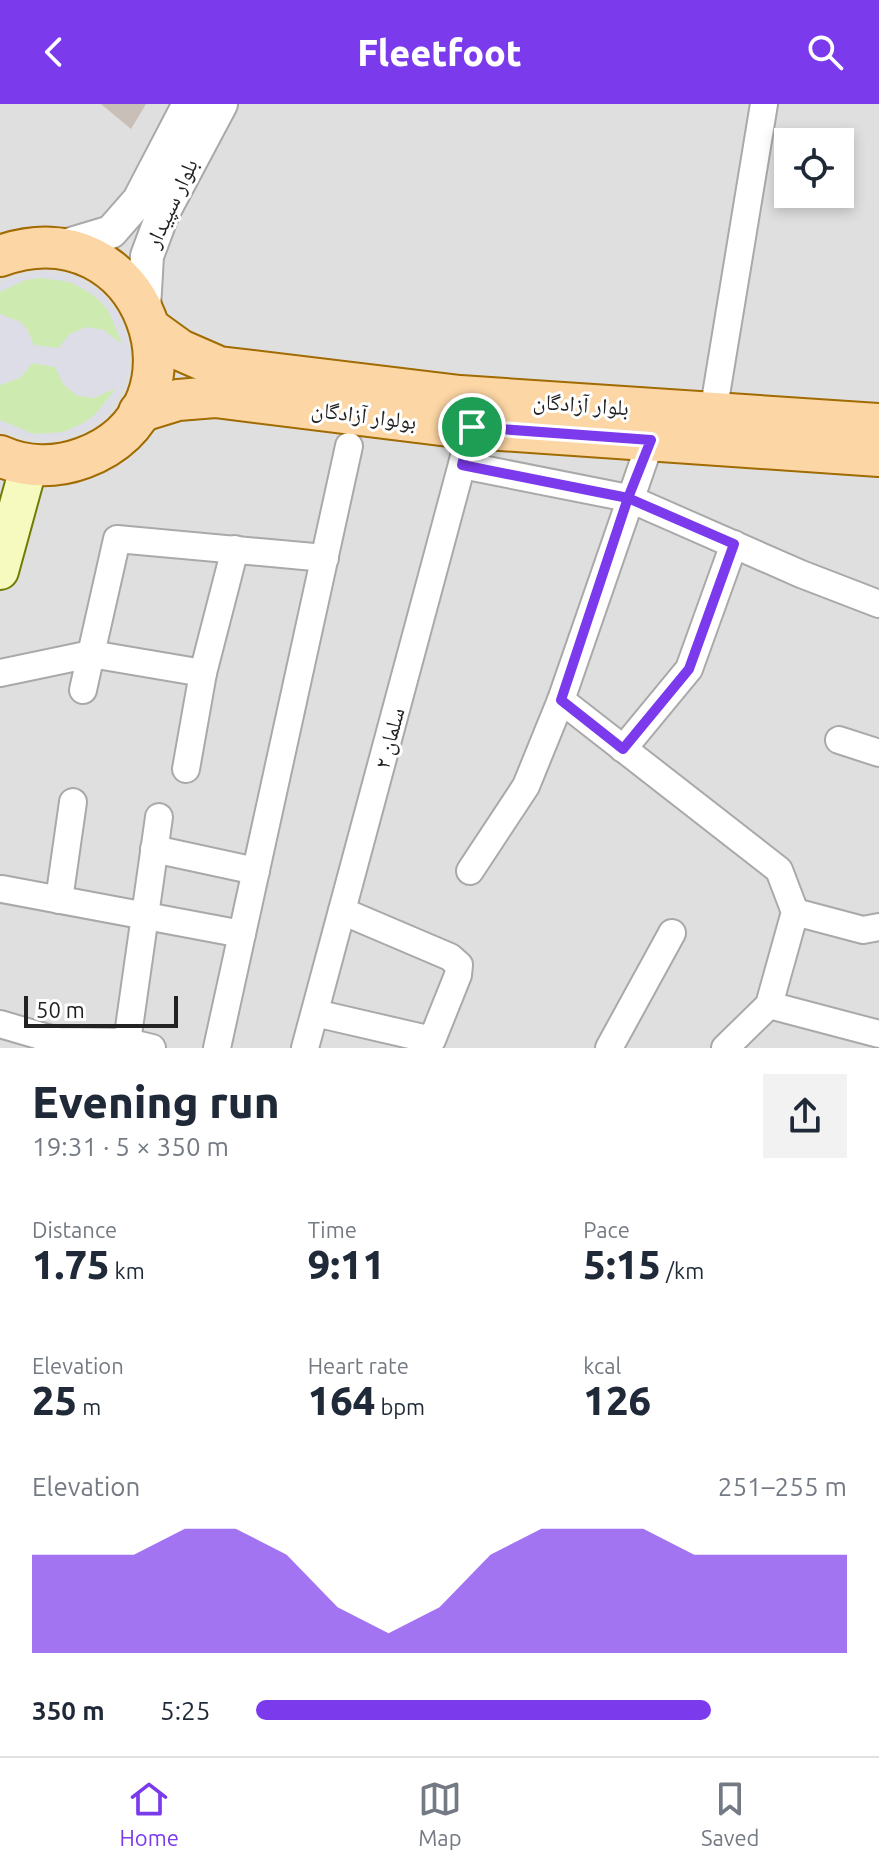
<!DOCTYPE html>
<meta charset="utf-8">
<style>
:root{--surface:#fff;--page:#f2f2f3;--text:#1f2937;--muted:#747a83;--line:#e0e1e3;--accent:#7c3aed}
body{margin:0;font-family:Ubuntu,"Noto Naskh Arabic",sans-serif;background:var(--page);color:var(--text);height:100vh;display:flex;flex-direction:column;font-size:30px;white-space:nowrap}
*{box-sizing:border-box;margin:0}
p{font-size:26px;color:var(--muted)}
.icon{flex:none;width:44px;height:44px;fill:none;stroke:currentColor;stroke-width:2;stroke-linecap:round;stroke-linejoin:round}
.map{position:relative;height:944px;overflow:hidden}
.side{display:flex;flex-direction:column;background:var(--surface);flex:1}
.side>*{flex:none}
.controls{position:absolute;left:774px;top:24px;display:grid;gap:16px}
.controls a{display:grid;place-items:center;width:80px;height:80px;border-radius:0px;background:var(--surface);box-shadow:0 4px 12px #0003;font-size:40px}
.scale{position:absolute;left:24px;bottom:20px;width:154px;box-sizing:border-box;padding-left:8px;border:4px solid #222;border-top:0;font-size:22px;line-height:28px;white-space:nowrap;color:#222;-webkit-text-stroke:6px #fff;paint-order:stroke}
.pin{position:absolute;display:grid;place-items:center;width:68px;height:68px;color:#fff;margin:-34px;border:4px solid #fff;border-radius:50%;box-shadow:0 2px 8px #0007}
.round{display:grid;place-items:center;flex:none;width:84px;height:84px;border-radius:0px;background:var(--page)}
.summary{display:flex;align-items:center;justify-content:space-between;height:136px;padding:0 32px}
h1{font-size:44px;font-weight:800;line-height:60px}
.metrics{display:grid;grid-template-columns:repeat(3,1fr);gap:12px;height:136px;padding:8px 32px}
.metrics div{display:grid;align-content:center}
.metrics b{font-size:40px;font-weight:800}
.metrics small{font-size:22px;font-weight:400}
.metrics p{font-size:22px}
.chart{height:224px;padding:16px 32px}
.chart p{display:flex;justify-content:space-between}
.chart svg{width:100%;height:144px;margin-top:8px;fill:var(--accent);opacity:.7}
ul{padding:0 32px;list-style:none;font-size:26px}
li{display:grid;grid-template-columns:128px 96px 1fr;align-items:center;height:60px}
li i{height:20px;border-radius:10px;background:var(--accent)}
header{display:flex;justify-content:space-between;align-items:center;height:104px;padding:0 32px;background:var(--accent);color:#fff;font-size:36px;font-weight:800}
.dock{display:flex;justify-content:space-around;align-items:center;height:112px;border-top:2px solid var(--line);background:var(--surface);font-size:22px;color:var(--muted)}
.dock a{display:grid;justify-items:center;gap:4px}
.dock .active{color:var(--accent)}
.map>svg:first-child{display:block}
.residential{fill:#e0dfdf;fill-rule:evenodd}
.grass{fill:#cdebb0}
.plaza{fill:#dddde8}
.building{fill:#c7bfb8}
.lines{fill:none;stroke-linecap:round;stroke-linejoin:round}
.minor-casing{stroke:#a9a9a9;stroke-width:30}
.tertiary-casing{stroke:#a9a9a9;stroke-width:36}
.secondary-casing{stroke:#707d05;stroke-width:40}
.primary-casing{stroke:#a06b00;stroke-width:44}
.minor{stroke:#fff;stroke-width:26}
.tertiary{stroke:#fff;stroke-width:32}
.secondary{stroke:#f7fabf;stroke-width:36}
.primary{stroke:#fcd6a4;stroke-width:40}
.route-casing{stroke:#fff;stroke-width:16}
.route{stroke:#7c3aed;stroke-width:10}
.labels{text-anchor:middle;stroke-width:6;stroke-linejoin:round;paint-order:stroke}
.street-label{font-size:22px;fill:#222;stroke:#fff}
</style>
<header><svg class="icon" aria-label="back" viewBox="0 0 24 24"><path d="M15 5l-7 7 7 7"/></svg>Fleetfoot<svg class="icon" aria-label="search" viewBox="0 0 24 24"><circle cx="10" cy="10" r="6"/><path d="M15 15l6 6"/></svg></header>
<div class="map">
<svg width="879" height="944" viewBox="0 0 879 944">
<rect width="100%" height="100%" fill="#f2efe9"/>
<path class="residential" d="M 0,0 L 879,0 L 879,944 L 0,944 ZM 788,38 L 840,38 L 840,90 L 788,90 Z"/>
<g class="grass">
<path d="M 41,173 C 84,175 115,200 123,244 L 86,223 L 70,230 L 58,245 L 34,241 L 27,224 L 0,210 L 0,188 L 25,176 Z"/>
<path d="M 31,259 L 56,263 C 71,299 86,298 118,282 C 95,325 43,347 0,316 L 0,281 L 27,267 Z"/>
</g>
<path class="plaza" d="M 41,167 L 73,172 L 102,189 L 121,215 L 130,247 L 125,280 L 108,309 L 81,328 L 49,337 L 17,332 L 0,324 L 0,316 L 34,330 L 64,328 L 92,315 L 116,284 L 94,294 L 77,291 L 63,280 L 55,263 L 32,259 L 20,274 L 0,281 L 0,210 L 21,218 L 34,241 L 58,244 L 70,230 L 87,223 L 104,226 L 122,240 L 108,205 L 97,193 L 71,178 L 41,174 L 25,176 L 0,188 L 0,181 L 8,176 Z"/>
<path class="building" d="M 101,0 L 146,0 L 131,25 Z"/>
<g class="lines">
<g class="minor-casing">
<g id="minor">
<path d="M 713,309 L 764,0"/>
<path d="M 462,361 L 628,394 L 801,470 L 879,500"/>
<path d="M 0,569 L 91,550 L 117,435 L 325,454"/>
<path d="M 83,586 L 91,550 L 203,569"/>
<path d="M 561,596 L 779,766 L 795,808 L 769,901 L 725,944"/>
<path d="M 839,636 L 879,649"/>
<path d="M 623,645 L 689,565 L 734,440"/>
<path d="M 186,665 L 203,569 L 235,445"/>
<path d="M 154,745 L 256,767"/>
<path d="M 470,767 L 526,682 L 561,596 L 651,336"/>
<path d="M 2,785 L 242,830"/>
<path d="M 59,796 L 73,698"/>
<path d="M 795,808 L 863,826 L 879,823"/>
<path d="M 769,901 L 879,930"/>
<path d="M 315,909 L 432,936 L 458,871 L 459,861 L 450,853 L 342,807"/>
<path d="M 0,920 L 58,937 L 127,938 L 152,944"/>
<path d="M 127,938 L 159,713"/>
<path d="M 217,944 L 349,342"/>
<path d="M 305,944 L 472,323"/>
<path d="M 609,944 L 672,829"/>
</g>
</g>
<g class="tertiary-casing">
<g id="tertiary">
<path d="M 61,143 L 111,128 L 139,96 L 189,0"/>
<path d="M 144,204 L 147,152 L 163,109 L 221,0"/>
</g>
</g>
<g class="secondary-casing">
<path id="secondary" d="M 0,467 L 29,361"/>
</g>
<g class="primary-casing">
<g id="primary">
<path d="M 0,152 C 145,100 217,305 83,354 C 56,364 26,364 0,352"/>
<path d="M 151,225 L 180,246 L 219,263 L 460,292 L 879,320"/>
<path d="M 139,308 L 178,296 L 215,293 L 457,323 L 879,352"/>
</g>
</g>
<use href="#minor" class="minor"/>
<use href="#tertiary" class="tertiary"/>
<use href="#secondary" class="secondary"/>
<use href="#primary" class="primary"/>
</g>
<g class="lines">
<g class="route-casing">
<path id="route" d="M 472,323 L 462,361 L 628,394 L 561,596 L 623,645 L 689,565 L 734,440 L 628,394 L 651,336 L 472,323"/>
</g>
<use href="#route" class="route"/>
</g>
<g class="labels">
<g class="street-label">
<text transform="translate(171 99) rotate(-65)" y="8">بلوار سپیدار</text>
<text transform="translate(581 300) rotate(4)" y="8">بلوار آزادگان</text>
<text transform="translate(364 311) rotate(7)" y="8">بولوار آزادگان</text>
<text transform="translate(389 634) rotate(-75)" y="8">سلمان ۲</text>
</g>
</g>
</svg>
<div class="controls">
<a><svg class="icon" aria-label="locate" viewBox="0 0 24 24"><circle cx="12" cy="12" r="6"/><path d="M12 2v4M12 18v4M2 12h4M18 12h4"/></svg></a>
</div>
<div class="scale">50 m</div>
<div class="pin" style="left:472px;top:323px;background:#1e9e55"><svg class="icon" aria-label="arrive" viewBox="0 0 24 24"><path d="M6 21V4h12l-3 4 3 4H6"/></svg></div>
</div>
<section class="side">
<div class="summary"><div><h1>Evening run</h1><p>19:31 · 5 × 350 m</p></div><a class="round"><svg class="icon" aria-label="share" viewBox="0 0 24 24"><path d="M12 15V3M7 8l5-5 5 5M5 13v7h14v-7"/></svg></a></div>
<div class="metrics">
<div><p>Distance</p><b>1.75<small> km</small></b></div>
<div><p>Time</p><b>9:11</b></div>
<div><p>Pace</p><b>5:15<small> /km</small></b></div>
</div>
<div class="metrics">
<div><p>Elevation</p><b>25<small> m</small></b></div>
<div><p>Heart rate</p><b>164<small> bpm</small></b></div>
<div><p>kcal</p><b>126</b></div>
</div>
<div class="chart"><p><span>Elevation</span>251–255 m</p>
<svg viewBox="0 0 160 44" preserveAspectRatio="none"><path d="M0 44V14L10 14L20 14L30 6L40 6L50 14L60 30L70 38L80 30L90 14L100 6L110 6L120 6L130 14L140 14L150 14L160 14V44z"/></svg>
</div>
<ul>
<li><b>350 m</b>5:25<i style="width:77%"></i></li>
</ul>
</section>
<nav class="dock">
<a class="active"><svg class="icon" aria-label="home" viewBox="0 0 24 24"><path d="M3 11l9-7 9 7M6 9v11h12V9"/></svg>Home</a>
<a><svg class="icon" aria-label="map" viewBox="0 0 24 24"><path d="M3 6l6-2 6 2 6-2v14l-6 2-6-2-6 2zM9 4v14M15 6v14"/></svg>Map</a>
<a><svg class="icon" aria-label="saved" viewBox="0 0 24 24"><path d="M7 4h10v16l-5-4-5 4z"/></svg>Saved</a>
</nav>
